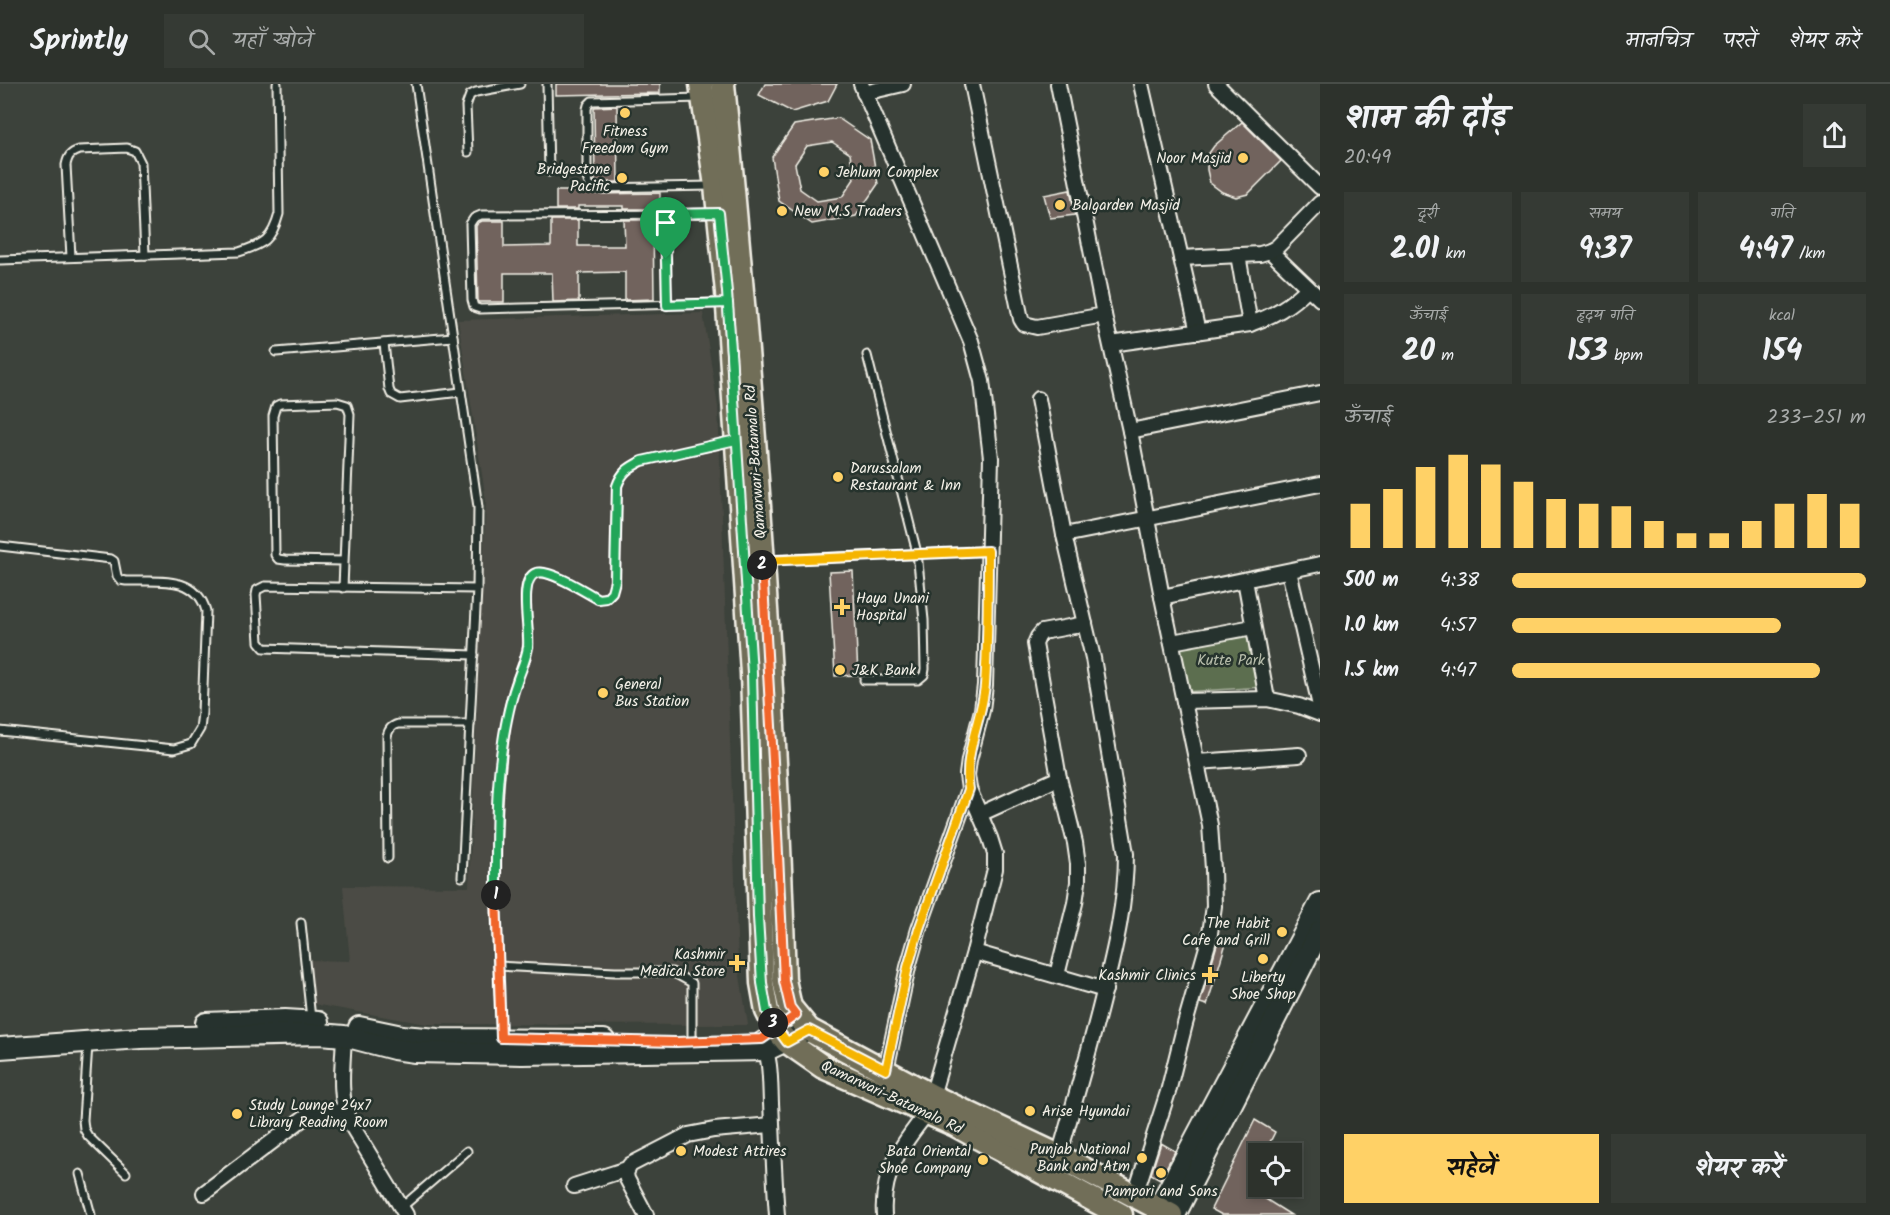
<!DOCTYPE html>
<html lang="hi">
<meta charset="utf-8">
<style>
:root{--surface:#2d322c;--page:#353a34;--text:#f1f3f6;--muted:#a7aaa9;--line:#484d48;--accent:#ffd166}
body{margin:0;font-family:Kalam,"Playpen Sans Deva",sans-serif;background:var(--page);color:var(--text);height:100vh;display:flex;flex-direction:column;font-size:22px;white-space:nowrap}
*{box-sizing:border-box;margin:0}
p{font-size:20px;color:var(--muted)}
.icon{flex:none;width:33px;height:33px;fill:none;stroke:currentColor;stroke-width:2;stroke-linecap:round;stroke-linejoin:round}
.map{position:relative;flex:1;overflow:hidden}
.drawer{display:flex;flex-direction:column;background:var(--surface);width:570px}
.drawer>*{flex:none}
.controls{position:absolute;left:1248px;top:1059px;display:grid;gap:12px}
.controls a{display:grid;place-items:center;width:54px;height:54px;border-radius:0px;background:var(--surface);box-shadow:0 3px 9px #0003,0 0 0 2px var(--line);font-size:30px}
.pin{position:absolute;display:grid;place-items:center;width:51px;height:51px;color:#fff;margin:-62px -26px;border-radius:50% 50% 50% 0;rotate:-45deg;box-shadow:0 0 6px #0007}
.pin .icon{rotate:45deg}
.km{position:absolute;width:30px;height:30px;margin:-15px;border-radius:50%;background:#222;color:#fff;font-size:16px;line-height:30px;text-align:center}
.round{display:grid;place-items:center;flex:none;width:63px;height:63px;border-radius:0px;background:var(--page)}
.headline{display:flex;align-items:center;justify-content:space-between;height:102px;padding:0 24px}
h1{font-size:33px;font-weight:700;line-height:45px}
.stats{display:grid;grid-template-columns:repeat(3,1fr);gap:9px;height:102px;padding:6px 24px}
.stats div{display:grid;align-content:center;border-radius:0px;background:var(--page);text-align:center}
.stats b{font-size:30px;font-weight:700}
.stats small{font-size:16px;font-weight:400}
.stats p{font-size:16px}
.chart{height:168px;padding:12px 24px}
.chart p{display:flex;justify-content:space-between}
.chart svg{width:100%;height:108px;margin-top:6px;stroke:var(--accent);stroke-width:6}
.button{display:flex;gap:12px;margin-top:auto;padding:12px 24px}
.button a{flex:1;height:69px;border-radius:0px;background:var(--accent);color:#111;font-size:24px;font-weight:700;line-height:69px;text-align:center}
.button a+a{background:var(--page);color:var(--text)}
ul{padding:0 24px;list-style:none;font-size:20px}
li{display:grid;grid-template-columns:96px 72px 1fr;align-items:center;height:45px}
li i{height:15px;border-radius:8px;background:var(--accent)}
header{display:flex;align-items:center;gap:36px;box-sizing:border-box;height:84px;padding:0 30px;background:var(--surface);border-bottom:2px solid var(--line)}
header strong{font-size:28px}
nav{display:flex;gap:33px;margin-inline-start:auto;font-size:21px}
.search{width:420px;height:54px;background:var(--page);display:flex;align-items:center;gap:15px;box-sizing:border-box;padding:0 21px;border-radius:0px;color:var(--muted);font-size:22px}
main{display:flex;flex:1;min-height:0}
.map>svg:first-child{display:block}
.built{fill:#4c4c45}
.green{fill:#5b6e50;stroke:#a8b09c;stroke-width:1.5}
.building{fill:#71645d;stroke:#f4f1e8;stroke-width:1.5;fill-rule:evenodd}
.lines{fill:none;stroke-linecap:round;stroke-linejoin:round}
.lane-casing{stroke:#f4f1e8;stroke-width:11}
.street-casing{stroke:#f4f1e8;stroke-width:18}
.secondary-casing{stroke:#f4f1e8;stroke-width:24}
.primary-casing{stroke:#f4f1e8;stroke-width:27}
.lane{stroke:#26332d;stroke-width:7}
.street{stroke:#26332d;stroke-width:14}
.secondary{stroke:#26332d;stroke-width:20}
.primary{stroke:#716e59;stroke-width:22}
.split-1-casing{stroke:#fff;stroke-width:12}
.split-2-casing{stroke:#fff;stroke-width:12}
.split-3-casing{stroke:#fff;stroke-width:12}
.split-4-casing{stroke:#fff;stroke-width:12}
.split-1{stroke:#22a559;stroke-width:8}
.split-2{stroke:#f0652b;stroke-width:8}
.split-3{stroke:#f5b400;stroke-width:8}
.split-4{stroke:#22a559;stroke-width:8}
.poi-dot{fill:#ffd166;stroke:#26332d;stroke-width:2}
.labels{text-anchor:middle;stroke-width:5;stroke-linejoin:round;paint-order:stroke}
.poi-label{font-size:15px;fill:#f4f1e8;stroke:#26332d;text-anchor:start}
.street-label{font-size:15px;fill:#f4f1e8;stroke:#26332d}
.park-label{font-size:15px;fill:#b7bdab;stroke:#26332d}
</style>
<header>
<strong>Sprintly</strong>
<div class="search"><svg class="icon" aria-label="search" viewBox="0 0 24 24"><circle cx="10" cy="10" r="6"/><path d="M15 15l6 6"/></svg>यहाँ खोजें</div>
<nav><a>मानचित्र</a><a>परतें</a><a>शेयर करें</a></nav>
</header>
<main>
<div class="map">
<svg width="1320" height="1131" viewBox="0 0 1320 1131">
<rect width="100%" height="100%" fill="#3c423b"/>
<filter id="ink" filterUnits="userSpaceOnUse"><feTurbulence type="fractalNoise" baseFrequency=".0167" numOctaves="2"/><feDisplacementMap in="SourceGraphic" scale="12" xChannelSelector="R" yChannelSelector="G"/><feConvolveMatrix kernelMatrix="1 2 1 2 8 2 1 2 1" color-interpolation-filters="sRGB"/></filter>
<g filter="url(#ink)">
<path class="built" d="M 703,229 L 718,323 L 738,880 L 748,941 L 427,940 L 308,919 L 303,876 L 350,877 L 343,802 L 469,803 L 486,416 L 458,236 Z"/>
<path class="green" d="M 1253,543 L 1265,603 L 1182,608 L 1172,558 Z"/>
<g class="building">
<path d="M 556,0 L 660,0 L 660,9 L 556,11 Z"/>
<path d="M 765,0 L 837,0 L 828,17 L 792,28 L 759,11 Z"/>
<path d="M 617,22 L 618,98 L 595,98 L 594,23 Z"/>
<path d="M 838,34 L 870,56 L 878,100 L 856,132 L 812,140 L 779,117 L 772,73 L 794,41 ZM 832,58 L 850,70 L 854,95 L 842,113 L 817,117 L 800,105 L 795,80 L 807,62 Z"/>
<path d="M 1242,38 L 1281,77 L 1248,110 L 1236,113 L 1222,108 L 1210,99 L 1207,86 L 1207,72 L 1214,62 Z"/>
<path d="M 1070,106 L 1075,131 L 1050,134 L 1044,111 Z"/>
<path d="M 556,107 L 588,107 L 596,110 L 660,109 L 660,122 L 653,122 L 653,125 L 624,125 L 624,122 L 578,122 L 578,125 L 556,125 Z"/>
<path d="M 551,136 L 578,136 L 578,162 L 625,162 L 624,136 L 653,136 L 654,215 L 625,216 L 625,188 L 579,189 L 579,217 L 553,218 L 552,189 L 504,189 L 504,218 L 478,218 L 476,142 L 478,139 L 482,137 L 504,137 L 504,163 L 551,162 Z"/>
<path d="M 853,487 L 858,591 L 835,592 L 829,488 Z"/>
<path d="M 1218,857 L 1226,859 L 1207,921 L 1200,919 Z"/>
<path d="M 1255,1036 L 1275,1048 L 1264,1070 L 1258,1070 L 1258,1081 L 1252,1095 L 1254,1098 L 1251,1106 L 1291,1131 L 1222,1131 L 1211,1125 Z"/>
<path d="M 1161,1059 L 1175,1067 L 1160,1095 L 1151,1090 Z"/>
</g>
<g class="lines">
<g class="lane-casing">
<g id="lane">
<path d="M 416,0 L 478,423 L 477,505 L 462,793"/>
<path d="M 547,0 L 549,88"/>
<path d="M 700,14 L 592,17 L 588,21 L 587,25 L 587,94 L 590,102 L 596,104 L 713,102"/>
<path d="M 468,68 L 466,22 L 470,11 L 476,8 L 520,0"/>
<path d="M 665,130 L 667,221"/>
<path d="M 716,130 L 481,131 L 474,134 L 470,140 L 472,216 L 474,223 L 480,225 L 725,219"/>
<path d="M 71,173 L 66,81 C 68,72 70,69 79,66 L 127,64 L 135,67 L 141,79 L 145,171"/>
<path d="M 0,176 L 239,168 C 264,160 272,156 279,130 L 277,0"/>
<path d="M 384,259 L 389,305 L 391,310 L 400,315 L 461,308"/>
<path d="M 276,268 L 453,253"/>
<path d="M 0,462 L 111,475 L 114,477 L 117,492 L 120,496 L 126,497 C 157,498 196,490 206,527 L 202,629 L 200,645 L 191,660 L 174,665 L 0,647"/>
<path d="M 766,476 L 988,467"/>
<path d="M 343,504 L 350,330 L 347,321 L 337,318 L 280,320 L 276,322 L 273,332 L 275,471 L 278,475 L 285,476 L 344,477"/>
<path d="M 474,571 L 264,564 L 259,558 L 256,511 L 257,506 L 265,502 L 477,505"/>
<path d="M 864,596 L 918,596 L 924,591 L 925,585 L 924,536 L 917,469 L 867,271"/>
<path d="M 388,774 L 387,652 C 389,645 391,642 398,640 L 470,640"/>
<path d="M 301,839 L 311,935"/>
<path d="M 498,882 L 615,888 L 672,888 L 692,899 L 692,957"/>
<path d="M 501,954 C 497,854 491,754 504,654 C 506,635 511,614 517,596 C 522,584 526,574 528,562 C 530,545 519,501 532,491 C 545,481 585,508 598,515 L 606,514 L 612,508 L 615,497 L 617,402 C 622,388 628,384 642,377 L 733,357"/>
<path d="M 88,960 L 83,1036 L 84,1045 L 88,1052 L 126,1089"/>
<path d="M 80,1090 L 91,1131"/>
<path d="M 402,1123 L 467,1067"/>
</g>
</g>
<g class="street-casing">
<g id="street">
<path d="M 861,0 L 971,257 L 982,297 L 991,374 L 985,601 L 982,626 L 969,676 L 967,691 L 969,705 L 990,754 L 995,770 L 995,785 L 974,868 L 932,1012"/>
<path d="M 972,0 L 1021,235 L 1024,240 L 1037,243 L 1104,231"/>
<path d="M 1058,0 L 1104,231 L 1130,347 L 1162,513 L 1210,741 L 1213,785 L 1214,822 L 1209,856 L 1185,940 L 1168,1008 L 1135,1111"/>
<path d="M 1141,0 L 1198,248"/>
<path d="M 1216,0 L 1320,103"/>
<path d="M 864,9 L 903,0"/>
<path d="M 1270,167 L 1320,215"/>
<path d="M 1238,171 L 1250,240"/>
<path d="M 1181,174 L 1260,170 L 1270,167 L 1277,163 L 1320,119"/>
<path d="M 1111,260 L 1250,240 C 1273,232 1290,222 1308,204"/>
<path d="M 1038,315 L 1064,451 L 1093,574 L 1126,770 C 1126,818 1115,865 1103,912 C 1090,965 1074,1019 1059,1072"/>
<path d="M 1130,347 L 1320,309"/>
<path d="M 1064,451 L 1320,400"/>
<path d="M 1289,487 L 1320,622"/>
<path d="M 1245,496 L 1267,615"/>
<path d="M 1162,513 L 1320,480"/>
<path d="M 1172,558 L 1253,543"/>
<path d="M 1184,617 L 1267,615 L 1299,622 L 1320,630"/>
<path d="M 1197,678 L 1299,671"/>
<path d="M 980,730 L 1059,694"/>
<path d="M 974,868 L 1105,906"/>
<path d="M 1057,891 L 1075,819 L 1078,798 L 1078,780 L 1075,759 L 1059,694 L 1035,560 L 1038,553 L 1042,548 L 1085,540"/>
<path d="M 344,952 C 343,980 338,1011 349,1037 L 406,1131"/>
<path d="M 762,955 C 771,975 770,997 771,1019 C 773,1056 774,1094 777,1131"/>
<path d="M 886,986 L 908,883 L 919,845 L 969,705"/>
<path d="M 574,1102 L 627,1085"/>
<path d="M 204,1109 L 305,1033 L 313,1029 L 345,1027"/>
<path d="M 646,1131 L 627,1095 L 626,1089 L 630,1081 L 688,1051 L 714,1046 L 772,1041"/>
<path d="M 884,1131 C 881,1089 902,1060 927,1029"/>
</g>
</g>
<g class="secondary-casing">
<g id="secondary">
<path d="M 206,939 L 285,936 L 318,938"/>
<path d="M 359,943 L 402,952 L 438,955 L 604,956"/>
<path d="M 0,964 L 140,954 L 320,950 L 344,952 L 394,965 L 415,968 L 522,970 L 767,966 L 809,946"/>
<path d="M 1157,1131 L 1158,1125 L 1320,819"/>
<path d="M 1175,1131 L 1320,847"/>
</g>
</g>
<g class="primary-casing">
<g id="primary">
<path d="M 701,0 L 716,102 L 727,208 L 752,589 L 762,899 L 767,927 L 776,945 L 787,958 L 823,983 L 955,1041 L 1121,1131"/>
<path d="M 723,0 C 752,298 775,597 784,896 L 790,923 L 809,946 L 932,1012 L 1059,1072 L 1171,1131"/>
</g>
</g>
<use href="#lane" class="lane"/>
<use href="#street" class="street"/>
<use href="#secondary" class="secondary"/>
<use href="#primary" class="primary"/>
</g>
</g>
<g class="lines" filter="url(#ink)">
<g class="split-1-casing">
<path id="split-1" d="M 496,811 C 496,758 495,704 504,651 C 507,634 511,614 517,598 C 521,585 526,576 528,563 C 530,545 518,496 536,489 C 548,484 586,508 598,515 L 606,514 L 612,508 L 615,497 L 617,402 C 622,388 628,384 642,377 L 736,356 L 728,219 L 667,221 L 666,175"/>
</g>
<g class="split-2-casing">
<path id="split-2" d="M 496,811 L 501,954 L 676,958 L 762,955 L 796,931 L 790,923 L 784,897 L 777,749 L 762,481"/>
</g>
<g class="split-3-casing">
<path id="split-3" d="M 762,481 L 762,477 L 988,467 C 988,512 988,557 985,601 C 982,636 963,670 969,705 L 919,845 L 908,883 L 886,986 L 809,946 L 787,958 L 773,939"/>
</g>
<g class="split-4-casing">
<path id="split-4" d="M 666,175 L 665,130 L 719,129 L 727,208 L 752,589 L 758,833 L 762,899 L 767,927 L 773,939"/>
</g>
<use href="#split-1" class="split-1"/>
<use href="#split-2" class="split-2"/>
<use href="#split-3" class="split-3"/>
<use href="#split-4" class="split-4"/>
</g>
<g class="poi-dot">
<circle cx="625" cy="29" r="6"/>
<circle cx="1243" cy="74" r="6"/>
<circle cx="824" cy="88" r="6"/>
<circle cx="622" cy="94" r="6"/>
<circle cx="1060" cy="121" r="6"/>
<circle cx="782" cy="127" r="6"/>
<circle cx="838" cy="393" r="6"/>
<path d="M839 514h6v6h6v6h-6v6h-6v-6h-6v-6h6z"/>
<circle cx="840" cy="586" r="6"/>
<circle cx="603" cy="609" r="6"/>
<circle cx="1282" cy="848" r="6"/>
<circle cx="1263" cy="875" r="6"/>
<path d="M734 870h6v6h6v6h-6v6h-6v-6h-6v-6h6z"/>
<path d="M1207 882h6v6h6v6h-6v6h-6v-6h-6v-6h6z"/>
<circle cx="1030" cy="1027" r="6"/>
<circle cx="237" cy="1030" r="6"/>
<circle cx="681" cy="1067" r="6"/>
<circle cx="1142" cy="1074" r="6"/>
<circle cx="983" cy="1076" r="6"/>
<circle cx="1161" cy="1089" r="6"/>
</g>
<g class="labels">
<g class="poi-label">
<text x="625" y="52" text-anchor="middle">Fitness<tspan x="625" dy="17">Freedom Gym</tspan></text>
<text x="1231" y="79" text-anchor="end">Noor Masjid</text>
<text x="610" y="90" text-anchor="end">Bridgestone<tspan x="610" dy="17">Pacific</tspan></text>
<text x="836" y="93">Jehlum Complex</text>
<text x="1072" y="126">Balgarden Masjid</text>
<text x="794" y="132">New M.S Traders</text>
<text x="850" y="389">Darussalam<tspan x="850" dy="17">Restaurant &amp; Inn</tspan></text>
<text x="856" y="519">Haya Unani<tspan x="856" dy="17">Hospital</tspan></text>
<text x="852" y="591">J&amp;K Bank</text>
<text x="615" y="605">General<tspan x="615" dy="17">Bus Station</tspan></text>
<text x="1270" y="844" text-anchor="end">The Habit<tspan x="1270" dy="17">Cafe and Grill</tspan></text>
<text x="725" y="875" text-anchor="end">Kashmir<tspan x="725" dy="17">Medical Store</tspan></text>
<text x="1196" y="896" text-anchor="end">Kashmir Clinics</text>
<text x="1263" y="898" text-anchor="middle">Liberty<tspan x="1263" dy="17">Shoe Shop</tspan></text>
<text x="249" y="1026">Study Lounge 24x7<tspan x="249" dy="17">Library Reading Room</tspan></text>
<text x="1042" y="1032">Arise Hyundai</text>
<text x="1130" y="1070" text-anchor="end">Punjab National<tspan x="1130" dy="17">Bank and Atm</tspan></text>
<text x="693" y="1072">Modest Attires</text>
<text x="971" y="1072" text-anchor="end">Bata Oriental<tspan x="971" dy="17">Shoe Company</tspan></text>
<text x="1161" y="1112" text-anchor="middle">Pampori and Sons</text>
</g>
<g class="street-label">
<text transform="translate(755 378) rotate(-94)" y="5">Qamarwari-Batamalo Rd</text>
<text transform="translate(892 1013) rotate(25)" y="5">Qamarwari-Batamalo Rd</text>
</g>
<g class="park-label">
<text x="1231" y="581">Kutte Park</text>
</g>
</g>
</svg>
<div class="controls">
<a><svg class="icon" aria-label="locate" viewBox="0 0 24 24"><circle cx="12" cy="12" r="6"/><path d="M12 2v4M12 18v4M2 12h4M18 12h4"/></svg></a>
</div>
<div class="pin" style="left:666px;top:175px;background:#1e9e55"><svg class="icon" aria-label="arrive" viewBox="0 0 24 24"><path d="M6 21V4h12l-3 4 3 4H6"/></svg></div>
<b class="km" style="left:496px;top:811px">1</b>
<b class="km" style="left:762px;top:481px">2</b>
<b class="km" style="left:773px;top:939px">3</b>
</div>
<section class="drawer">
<div class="headline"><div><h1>शाम की दौड़</h1><p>20:49</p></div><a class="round"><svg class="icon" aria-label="share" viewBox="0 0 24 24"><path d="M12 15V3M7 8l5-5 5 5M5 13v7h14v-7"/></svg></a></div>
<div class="stats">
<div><p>दूरी</p><b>2.01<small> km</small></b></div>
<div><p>समय</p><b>9:37</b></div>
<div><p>गति</p><b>4:47<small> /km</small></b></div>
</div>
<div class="stats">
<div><p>ऊँचाई</p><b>20<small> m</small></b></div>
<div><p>हृदय गति</p><b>153<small> bpm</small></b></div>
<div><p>kcal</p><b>154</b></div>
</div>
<div class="chart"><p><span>ऊँचाई</span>233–251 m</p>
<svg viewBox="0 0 160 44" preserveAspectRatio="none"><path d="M5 44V26M15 44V20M25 44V11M35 44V6M45 44V10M55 44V17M65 44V24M75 44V26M85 44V27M95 44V33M105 44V38M115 44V38M125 44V33M135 44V26M145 44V22M155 44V26"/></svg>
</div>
<ul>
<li><b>500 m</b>4:38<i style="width:100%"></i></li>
<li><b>1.0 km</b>4:57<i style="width:76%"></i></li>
<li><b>1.5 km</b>4:47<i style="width:87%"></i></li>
</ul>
<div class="button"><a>सहेजें</a><a>शेयर करें</a></div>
</section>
</main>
